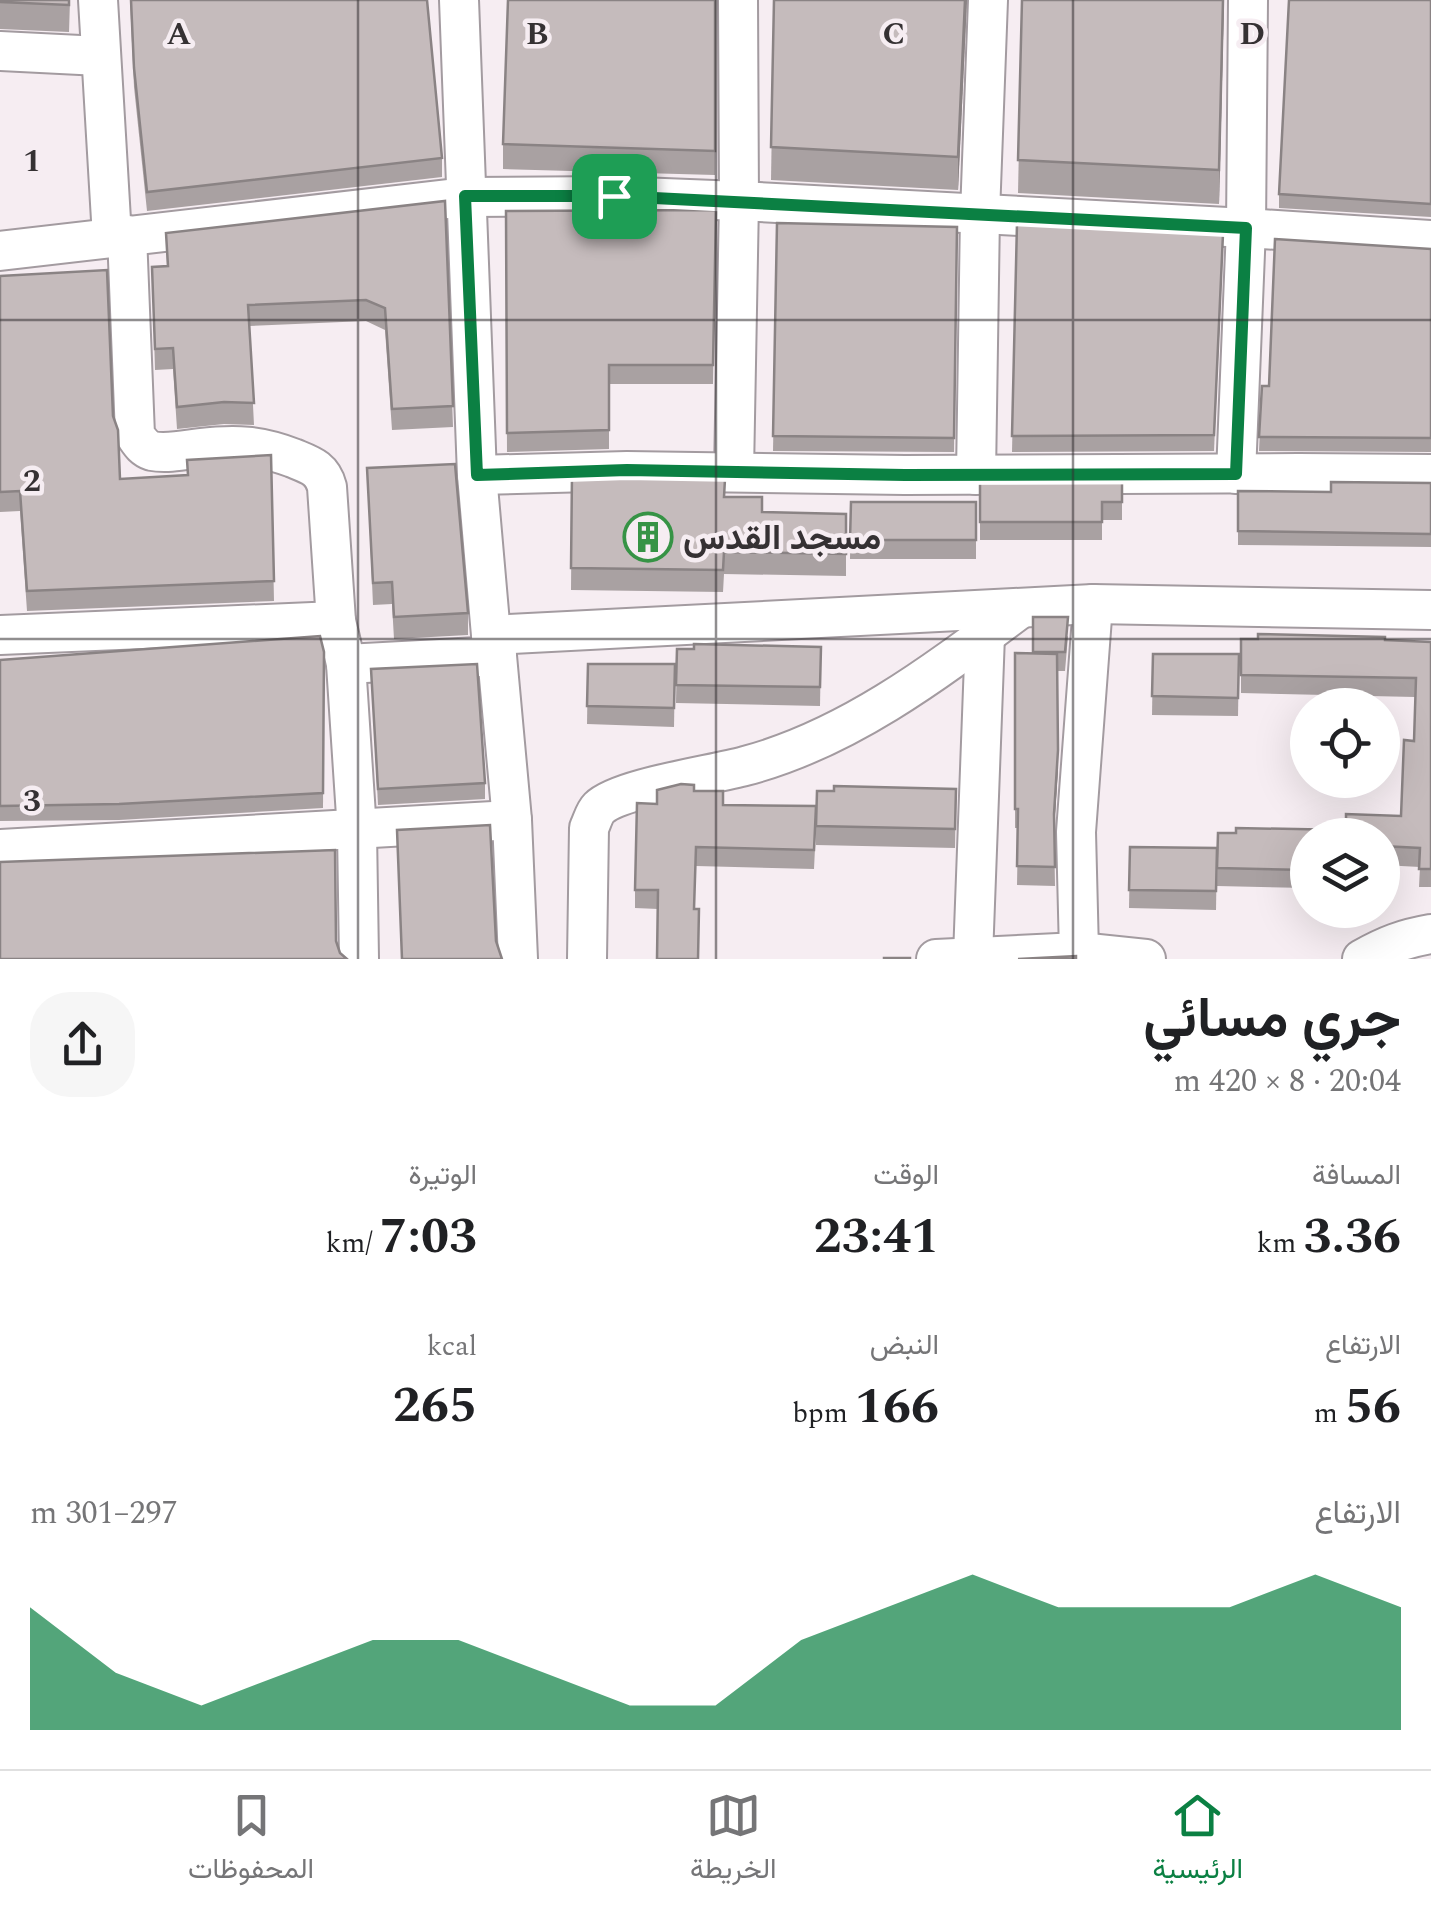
<!DOCTYPE html>
<html lang="ar">
<meta charset="utf-8">
<style>
:root{--surface:#fff;--page:#f6f6f6;--text:#202124;--muted:#757577;--line:#e0e0e0;--accent:#0b8043}
body{margin:0;font-family:Spectral,Vazirmatn,serif;background:var(--page);color:var(--text);direction:rtl;height:100vh;display:flex;flex-direction:column;font-size:38px;white-space:nowrap}
*{box-sizing:border-box;margin:0}
p{font-size:32px;color:var(--muted)}
.icon{flex:none;width:55px;height:55px;fill:none;stroke:currentColor;stroke-width:2;stroke-linecap:round;stroke-linejoin:round}
.map{position:relative;height:959px;overflow:hidden;direction:ltr}
.sheet{display:flex;flex-direction:column;background:var(--surface);flex:1}
.sheet>*{flex:none}
.controls{position:absolute;left:1290px;top:688px;display:grid;gap:20px}
.controls a{display:grid;place-items:center;width:110px;height:110px;border-radius:50%;background:var(--surface);box-shadow:0 10px 40px #0002;font-size:50px}
.pin{position:absolute;display:grid;place-items:center;width:85px;height:85px;color:#fff;margin:-42px;border-radius:20px;box-shadow:0 5px 15px #0006}
.round{display:grid;place-items:center;flex:none;width:105px;height:105px;border-radius:40px;background:var(--page)}
.head{display:flex;align-items:center;justify-content:space-between;height:170px;padding:0 30px}
h1{font-size:55px;font-weight:700;line-height:75px}
.stats{display:grid;grid-template-columns:repeat(3,1fr);gap:15px;height:170px;padding:10px 30px}
.stats div{display:grid;align-content:center}
.stats b{font-size:50px;font-weight:700}
.stats small{font-size:28px;font-weight:400}
.stats p{font-size:28px}
.chart{height:280px;padding:20px 30px}
.chart p{display:flex;justify-content:space-between}
.chart svg{width:100%;height:180px;margin-top:10px;fill:var(--accent);opacity:.7}
.tab-bar{display:flex;justify-content:space-around;align-items:center;height:140px;border-top:2px solid var(--line);background:var(--surface);font-size:28px;color:var(--muted)}
.tab-bar a{display:grid;justify-items:center;gap:5px}
.tab-bar .on{color:var(--accent)}
.map>svg:first-child{display:block}
.lines{fill:none;stroke-linecap:round;stroke-linejoin:round}
.street-casing{stroke:#a39ba0;stroke-width:42}
.street{stroke:#fff;stroke-width:38}
.wall{fill:#a9a1a2}
.shaded-wall{fill:#8a8384}
.building{fill:#c5bbbc;stroke:#8a8384;stroke-width:2.5}
.route-casing{stroke:#fff;stroke-width:20}
.route{stroke:#0b8043;stroke-width:12}
.grid{fill:none;stroke:#353133;stroke-width:2.5;stroke-opacity:0.55}
.labels{text-anchor:middle;stroke-width:9;stroke-linejoin:round;paint-order:stroke}
.poi-label{font-size:35px;font-weight:bold;fill:#353133;stroke:#f6edf2;text-anchor:start}
.grid-label{font-size:32px;text-anchor:middle;font-weight:bold;fill:#353133;stroke:#f6edf2;stroke-width:9;stroke-linejoin:round;paint-order:stroke}
</style>
<div class="map">
<svg width="1431" height="959" viewBox="0 0 1431 959">
<rect width="100%" height="100%" fill="#f6edf2"/>
<g class="lines">
<g class="street-casing">
<g id="street">
<path d="M 98,0 L 112,237"/>
<path d="M 459,0 L 477,475 L 491,635 L 497,656 L 512,820 L 518,959"/>
<path d="M 0,51 L 100,56"/>
<path d="M 127,235 L 135,435 C 140,442 143,448 152,451 C 167,454 185,450 200,448 C 236,444 259,445 293,458 C 310,465 322,468 327,487 L 336,621 L 346,664 L 357,831 L 359,959"/>
<path d="M 0,251 L 465,197 L 614,196 L 739,201 L 1246,228 L 1431,240"/>
<path d="M 734,472 L 739,201 L 738,0"/>
<path d="M 1236,474 L 1246,228 L 1248,0"/>
<path d="M 477,475 L 627,471 L 905,475 L 1298,473 L 1431,474"/>
<path d="M 976,475 L 980,214 L 988,0"/>
<path d="M 0,635 L 336,621"/>
<path d="M 491,635 L 1093,604 L 1431,610"/>
<path d="M 346,664 L 497,656"/>
<path d="M 0,849 L 512,820"/>
<path d="M 1079,952 L 1076,832 L 1093,604"/>
<path d="M 973,957 L 985,635"/>
<path d="M 587,959 L 589,828 C 592,822 594,813 599,808 C 619,788 713,775 745,766 C 848,739 937,671 1021,608"/>
<path d="M 936,959 L 1079,952 L 1146,959"/>
<path d="M 1362,959 C 1387,945 1403,939 1431,934"/>
</g>
</g>
<use href="#street" class="street"/>
</g>
<g class="wall">
<path d="M 0,0 L 70,0 L 69,32 L 0,29 Z"/>
<path d="M 130,0 L 427,0 L 442,158 L 442,177 L 147,211 L 134,87 Z"/>
<path d="M 716,0 L 715,175 L 503,169 L 503,144 Z"/>
<path d="M 774,0 L 967,0 L 958,190 L 771,180 Z"/>
<path d="M 1022,0 L 1224,0 L 1219,204 L 1018,193 Z"/>
<path d="M 1431,0 L 1431,217 L 1279,208 L 1279,194 Z"/>
<path d="M 445,201 L 453,427 L 392,430 L 385,330 L 366,321 L 249,326 L 254,425 L 224,424 L 177,429 L 173,369 L 155,370 L 152,267 L 167,266 L 166,233 Z"/>
<path d="M 716,210 L 713,384 L 609,384 L 609,449 L 507,452 L 506,211 Z"/>
<path d="M 777,223 L 957,227 L 954,452 L 773,451 Z"/>
<path d="M 1017,223 L 1223,249 L 1214,451 L 1012,452 Z"/>
<path d="M 1431,249 L 1431,452 L 1259,451 L 1262,386 L 1269,386 Z"/>
<path d="M 0,276 L 113,416 L 120,479 L 187,476 L 187,460 L 271,455 L 274,601 L 27,611 L 20,511 L 0,512 Z"/>
<path d="M 367,468 L 468,613 L 468,635 L 394,639 L 392,604 L 373,605 Z"/>
<path d="M 572,473 L 609,477 L 724,497 L 762,512 L 846,514 L 846,576 L 724,574 L 723,592 L 571,590 Z"/>
<path d="M 1122,478 L 1122,520 L 1102,520 L 1102,540 L 980,540 L 980,479 Z"/>
<path d="M 1431,483 L 1431,547 L 1238,545 L 1238,491 L 1331,492 Z"/>
<path d="M 851,502 L 976,502 L 976,559 L 850,559 Z"/>
<path d="M 1068,636 L 1065,671 L 1058,671 L 1058,768 L 1054,828 L 1055,886 L 1017,885 L 1018,828 L 1015,828 L 1015,653 L 1033,653 Z"/>
<path d="M 1241,639 L 1431,642 L 1431,887 L 1419,887 L 1420,867 L 1382,865 L 1382,835 L 1308,835 L 1308,888 L 1217,886 L 1218,833 L 1346,830 L 1401,816 L 1414,741 L 1415,697 L 1241,693 Z"/>
<path d="M 821,647 L 820,706 L 676,703 L 677,649 Z"/>
<path d="M 324,652 L 323,808 L 119,820 L 0,821 L 0,660 Z"/>
<path d="M 1153,654 L 1239,654 L 1238,716 L 1152,715 Z"/>
<path d="M 588,664 L 675,664 L 674,727 L 587,724 Z"/>
<path d="M 371,669 L 485,783 L 485,799 L 378,805 Z"/>
<path d="M 956,789 L 955,848 L 816,845 L 816,827 L 814,869 L 696,866 L 658,909 L 635,908 L 635,890 L 657,804 L 694,791 L 723,805 L 816,806 Z"/>
<path d="M 1130,847 L 1217,848 L 1216,910 L 1129,908 Z"/>
</g>
<g class="shaded-wall">
<path d="M 965,0 L 967,0 L 958,190 L 958,157 Z"/>
<path d="M 1223,0 L 1224,0 L 1219,204 L 1219,170 Z"/>
<path d="M 1058,750 L 1058,768 L 1054,832 L 1054,814 Z"/>
</g>
<g class="building">
<path d="M 0,0 L 69,0 L 69,5 L 0,2 Z"/>
<path d="M 131,0 L 427,0 L 442,158 L 147,192 L 134,68 Z"/>
<path d="M 508,0 L 715,0 L 715,151 L 503,144 Z"/>
<path d="M 774,0 L 965,0 L 958,157 L 771,147 Z"/>
<path d="M 1022,0 L 1223,0 L 1219,170 L 1018,160 Z"/>
<path d="M 1289,0 L 1431,0 L 1431,204 L 1279,194 Z"/>
<path d="M 445,201 L 453,406 L 392,409 L 385,308 L 366,300 L 248,305 L 254,403 L 224,402 L 177,407 L 173,348 L 155,349 L 152,267 L 168,266 L 166,233 Z"/>
<path d="M 716,210 L 713,365 L 609,365 L 609,430 L 507,433 L 506,211 Z"/>
<path d="M 777,223 L 957,227 L 954,438 L 773,436 Z"/>
<path d="M 1017,223 L 1223,234 L 1214,435 L 1012,436 Z"/>
<path d="M 1275,239 L 1431,249 L 1431,438 L 1259,437 L 1262,386 L 1269,386 Z"/>
<path d="M 107,270 L 113,416 L 118,430 L 120,479 L 188,475 L 187,460 L 271,455 L 274,581 L 27,591 L 20,491 L 0,492 L 0,276 Z"/>
<path d="M 455,464 L 468,613 L 394,617 L 392,582 L 373,583 L 367,468 Z"/>
<path d="M 609,472 L 609,477 L 725,479 L 724,497 L 762,497 L 762,512 L 846,514 L 846,554 L 724,552 L 723,570 L 571,568 L 572,473 Z"/>
<path d="M 1122,478 L 1122,502 L 1102,502 L 1102,522 L 980,522 L 980,479 Z"/>
<path d="M 1331,482 L 1431,483 L 1431,534 L 1238,531 L 1238,491 L 1331,492 Z"/>
<path d="M 851,502 L 976,502 L 976,540 L 850,540 Z"/>
<path d="M 1033,617 L 1068,617 L 1065,652 L 1033,652 Z"/>
<path d="M 1258,634 L 1385,637 L 1385,640 L 1431,642 L 1431,869 L 1419,869 L 1420,848 L 1382,846 L 1382,835 L 1308,835 L 1308,870 L 1217,868 L 1218,833 L 1236,833 L 1236,828 L 1346,830 L 1346,814 L 1401,816 L 1404,740 L 1414,741 L 1416,678 L 1241,675 L 1241,639 L 1258,639 Z"/>
<path d="M 320,636 L 324,652 L 323,793 L 119,804 L 0,806 L 0,660 Z"/>
<path d="M 694,644 L 821,647 L 820,687 L 676,685 L 677,649 L 694,649 Z"/>
<path d="M 1015,653 L 1057,654 L 1058,750 L 1054,814 L 1055,867 L 1017,866 L 1018,809 L 1015,809 Z"/>
<path d="M 1153,654 L 1239,654 L 1238,698 L 1152,696 Z"/>
<path d="M 477,664 L 485,783 L 378,789 L 371,669 Z"/>
<path d="M 588,664 L 675,664 L 674,708 L 587,706 Z"/>
<path d="M 681,784 L 694,785 L 694,791 L 723,791 L 723,805 L 816,806 L 814,850 L 696,847 L 694,909 L 699,909 L 698,959 L 657,959 L 658,890 L 635,890 L 637,803 L 657,804 L 657,790 Z"/>
<path d="M 834,786 L 956,789 L 955,829 L 816,826 L 817,791 L 834,791 Z"/>
<path d="M 490,825 L 496,941 L 502,959 L 402,959 L 397,830 Z"/>
<path d="M 1130,847 L 1217,848 L 1216,891 L 1129,890 Z"/>
<path d="M 335,850 L 336,941 L 340,953 L 347,959 L 0,959 L 0,862 Z"/>
<path d="M 1076,956 L 1076,959 L 1018,959 Z"/>
<rect x="884" y="958" width="26" height="1"/>
</g>
<g class="lines">
<g class="route-casing">
<path id="route" d="M 465,196 L 614,196 L 1246,228 L 1236,474 L 905,475 L 627,470 L 477,475 Z"/>
</g>
<use href="#route" class="route"/>
</g>
<path class="grid" d="M 358,0 L 358,959M 716,0 L 716,959M 1073,0 L 1073,959M 0,320 L 1431,320M 0,639 L 1431,639"/>
<defs>
<g id="building-ring" transform="scale(2.5)"><circle r="9.5" fill="#f6edf2" stroke="#369345" stroke-width="1.5"/><path d="M-4-6H4V6H1V3H-1V6H-4ZM-2.5-4.3h1.7v1.8h-1.7ZM.8-4.3h1.7v1.8H.8ZM-2.5-1h1.7V.8h-1.7ZM.8-1h1.7V.8H.8Z" fill="#369345"/></g>
</defs>
<g fill-rule="evenodd">
<use href="#building-ring" x="648" y="537"/>
</g>
<g class="labels">
<g class="poi-label">
<text x="683" y="549">مسجد القدس</text>
</g>
</g>
<g class="grid-label">
<text x="179" y="44">A</text>
<text x="537" y="44">B</text>
<text x="894" y="44">C</text>
<text x="1252" y="44">D</text>
<text x="32" y="171">1</text>
<text x="32" y="491">2</text>
<text x="32" y="811">3</text>
</g>
</svg>
<div class="controls">
<a><svg class="icon" aria-label="locate" viewBox="0 0 24 24"><circle cx="12" cy="12" r="6"/><path d="M12 2v4M12 18v4M2 12h4M18 12h4"/></svg></a>
<a><svg class="icon" aria-label="layers" viewBox="0 0 24 24"><path d="M12 4l9 5-9 5-9-5zM3 14l9 5 9-5"/></svg></a>
</div>
<div class="pin" style="left:614px;top:196px;background:#1e9e55"><svg class="icon" aria-label="arrive" viewBox="0 0 24 24"><path d="M6 21V4h12l-3 4 3 4H6"/></svg></div>
</div>
<section class="sheet">
<div class="head"><div><h1>جري مسائي</h1><p>20:04 · 8 × 420 m</p></div><a class="round"><svg class="icon" aria-label="share" viewBox="0 0 24 24"><path d="M12 15V3M7 8l5-5 5 5M5 13v7h14v-7"/></svg></a></div>
<div class="stats">
<div><p>المسافة</p><b>3.36<small> km</small></b></div>
<div><p>الوقت</p><b>23:41</b></div>
<div><p>الوتيرة</p><b>7:03<small> /km</small></b></div>
</div>
<div class="stats">
<div><p>الارتفاع</p><b>56<small> m</small></b></div>
<div><p>النبض</p><b>166<small> bpm</small></b></div>
<div><p>kcal</p><b>265</b></div>
</div>
<div class="chart"><p><span>الارتفاع</span>297–301 m</p>
<svg viewBox="0 0 160 44" preserveAspectRatio="none"><path d="M0 44V14L10 30L20 38L30 30L40 22L50 22L60 30L70 38L80 38L90 22L100 14L110 6L120 14L130 14L140 14L150 6L160 14V44z"/></svg>
</div>
</section>
<nav class="tab-bar">
<a class="on"><svg class="icon" aria-label="home" viewBox="0 0 24 24"><path d="M3 11l9-7 9 7M6 9v11h12V9"/></svg>الرئيسية</a>
<a><svg class="icon" aria-label="map" viewBox="0 0 24 24"><path d="M3 6l6-2 6 2 6-2v14l-6 2-6-2-6 2zM9 4v14M15 6v14"/></svg>الخريطة</a>
<a><svg class="icon" aria-label="saved" viewBox="0 0 24 24"><path d="M7 4h10v16l-5-4-5 4z"/></svg>المحفوظات</a>
</nav>
